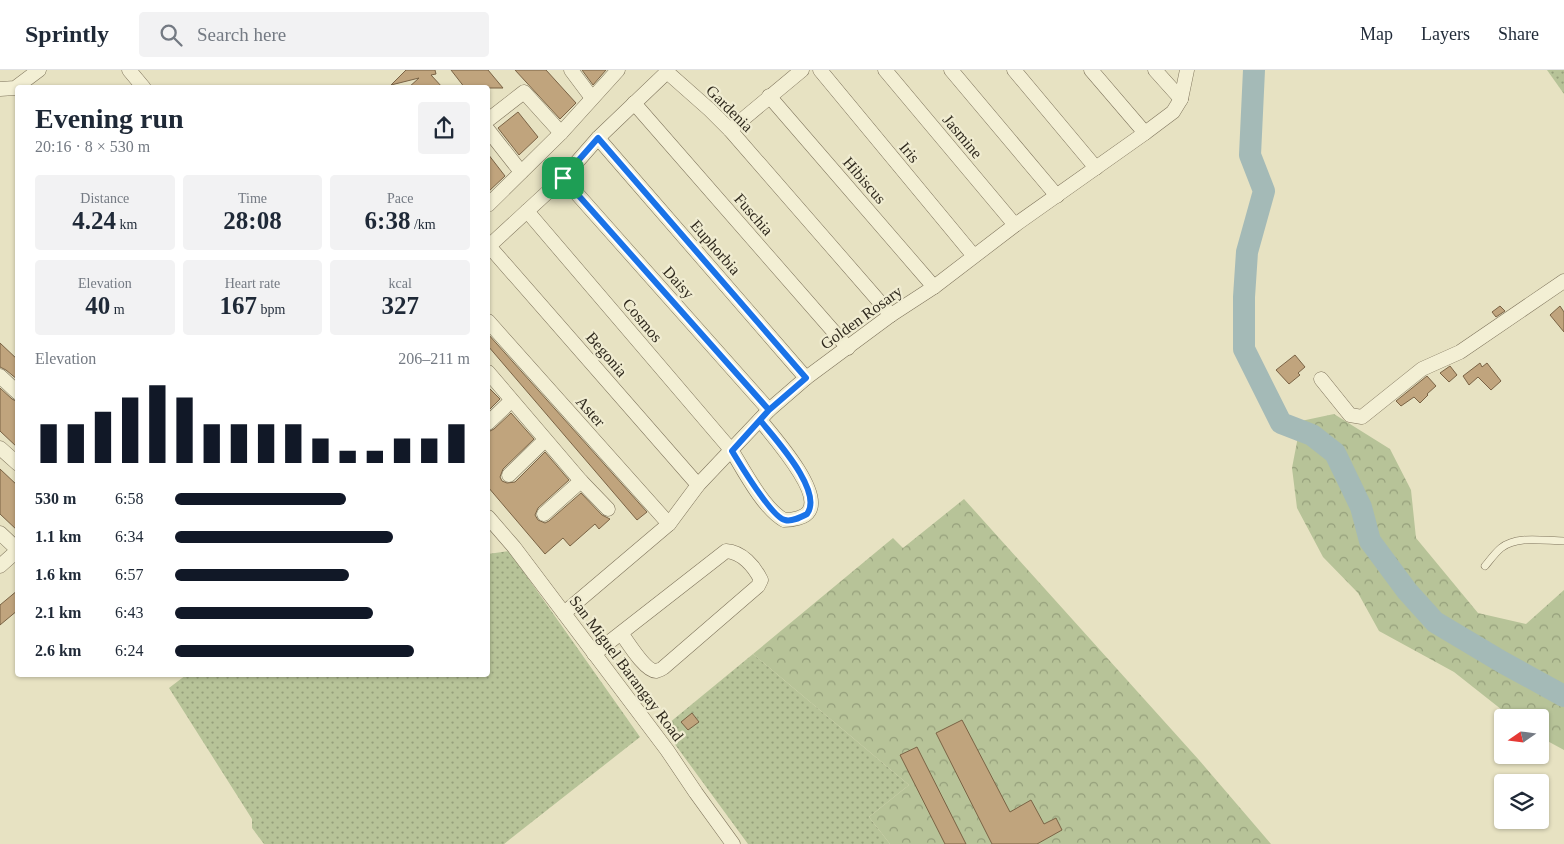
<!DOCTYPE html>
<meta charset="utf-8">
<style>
:root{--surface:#fff;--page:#f2f2f3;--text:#1f2937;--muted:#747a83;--line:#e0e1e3;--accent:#111827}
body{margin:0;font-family:Georgia,serif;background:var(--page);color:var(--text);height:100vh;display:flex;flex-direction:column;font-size:19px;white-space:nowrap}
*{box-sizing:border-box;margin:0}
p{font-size:16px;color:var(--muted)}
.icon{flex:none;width:28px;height:28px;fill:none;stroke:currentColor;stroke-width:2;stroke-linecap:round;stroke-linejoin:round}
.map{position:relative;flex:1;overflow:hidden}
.drawer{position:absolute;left:15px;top:15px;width:475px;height:592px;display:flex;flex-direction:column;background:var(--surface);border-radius:5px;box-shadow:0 1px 4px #0004}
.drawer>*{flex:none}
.needle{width:32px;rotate:256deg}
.tools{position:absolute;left:1494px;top:639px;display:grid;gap:10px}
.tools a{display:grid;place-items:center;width:55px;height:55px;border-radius:5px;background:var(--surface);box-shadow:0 1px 4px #0004;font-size:25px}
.pin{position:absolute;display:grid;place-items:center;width:42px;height:42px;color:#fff;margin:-21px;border-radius:10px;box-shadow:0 2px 8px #0006}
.round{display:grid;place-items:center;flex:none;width:52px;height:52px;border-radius:5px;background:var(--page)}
.head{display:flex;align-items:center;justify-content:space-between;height:85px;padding:0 20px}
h1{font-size:28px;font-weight:600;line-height:38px}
.figures{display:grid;grid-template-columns:repeat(3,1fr);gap:8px;height:85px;padding:5px 20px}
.figures div{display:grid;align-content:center;border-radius:5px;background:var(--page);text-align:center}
.figures b{font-size:25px;font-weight:600}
.figures small{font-size:14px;font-weight:400}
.figures p{font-size:14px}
.chart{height:140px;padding:10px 20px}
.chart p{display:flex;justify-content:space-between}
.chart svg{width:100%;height:90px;margin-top:5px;stroke:var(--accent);stroke-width:6}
ul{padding:0 20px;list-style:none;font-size:16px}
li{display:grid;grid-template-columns:80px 60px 1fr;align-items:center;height:38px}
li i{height:12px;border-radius:6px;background:var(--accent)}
header{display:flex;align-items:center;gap:30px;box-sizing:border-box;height:70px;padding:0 25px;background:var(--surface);border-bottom:1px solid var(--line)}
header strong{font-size:24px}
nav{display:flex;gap:28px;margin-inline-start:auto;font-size:18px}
.search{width:350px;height:45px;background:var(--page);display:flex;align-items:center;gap:12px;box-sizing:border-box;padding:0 18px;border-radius:5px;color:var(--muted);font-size:19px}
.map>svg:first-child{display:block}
.green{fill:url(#green-dots)}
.forest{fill:url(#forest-crowns)}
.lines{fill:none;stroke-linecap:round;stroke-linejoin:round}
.river{stroke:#a4bab7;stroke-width:22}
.building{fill:#c0a47d;stroke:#7a6345}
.service-casing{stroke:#7f745c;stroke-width:8}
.minor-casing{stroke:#7f745c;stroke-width:15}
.service{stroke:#f3efd4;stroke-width:7}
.minor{stroke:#f3efd4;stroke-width:14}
.route-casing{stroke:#fff;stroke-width:10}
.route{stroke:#1a73e8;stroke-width:6}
.labels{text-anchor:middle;stroke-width:4.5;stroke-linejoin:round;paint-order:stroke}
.street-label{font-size:16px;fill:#302a1e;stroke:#f0ecd1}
</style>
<header>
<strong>Sprintly</strong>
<div class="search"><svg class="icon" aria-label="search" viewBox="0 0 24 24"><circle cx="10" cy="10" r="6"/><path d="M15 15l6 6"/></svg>Search here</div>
<nav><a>Map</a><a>Layers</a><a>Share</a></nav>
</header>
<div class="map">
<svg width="1564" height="774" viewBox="0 0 1564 774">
<defs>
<pattern id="green-dots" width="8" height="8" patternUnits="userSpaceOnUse" patternTransform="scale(1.25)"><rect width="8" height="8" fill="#b7c398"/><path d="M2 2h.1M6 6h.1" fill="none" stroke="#959f7b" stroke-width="1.8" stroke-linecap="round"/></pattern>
<pattern id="forest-crowns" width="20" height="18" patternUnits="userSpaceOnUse" patternTransform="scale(1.25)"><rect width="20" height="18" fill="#b7c398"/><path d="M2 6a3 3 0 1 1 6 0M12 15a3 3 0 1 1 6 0" fill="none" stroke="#959f7b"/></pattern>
</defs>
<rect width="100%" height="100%" fill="#e7e2c2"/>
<g class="green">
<path d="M 1547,0 L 1564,0 L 1564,24 Z"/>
<path d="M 509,481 L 640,667 L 504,774 L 264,774 L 252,758 L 252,749 L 169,618 L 186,605 L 488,605 L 488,484 Z"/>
<path d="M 753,584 L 909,715 L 869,747 L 890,774 L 748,774 L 663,658 Z"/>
</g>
<g class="forest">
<path d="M 1334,344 L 1390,379 L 1411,420 L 1416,468 L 1478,543 L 1526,554 L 1564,520 L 1564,680 L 1540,667 L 1540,648 L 1511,647 L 1454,602 L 1379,561 L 1358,523 L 1323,487 L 1297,438 L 1292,398 L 1301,351 Z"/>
<path d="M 964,429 L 1199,690 L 1271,774 L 890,774 L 869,747 L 909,715 L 753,584 L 893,468 L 903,478 Z"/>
</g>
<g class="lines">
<path class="river" d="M 1254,0 L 1250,85 L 1264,121 L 1247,182 L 1244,227 L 1244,279 L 1281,353 L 1312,365 L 1335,383 L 1361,437 L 1370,471 L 1407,521 L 1435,552 L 1502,592 L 1564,626"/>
</g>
<g class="building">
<path d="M 406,0 L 435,0 L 436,4 L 431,5 L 443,18 L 408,18 L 419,8 L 391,15 Z"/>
<path d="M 451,0 L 488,0 L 503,18 L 465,18 Z"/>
<path d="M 515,0 L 546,0 L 576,33 L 560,49 Z"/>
<path d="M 582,0 L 606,0 L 593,15 Z"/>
<path d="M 518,42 L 538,67 L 519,85 L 498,58 Z"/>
<path d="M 488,84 L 505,106 L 488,122 Z"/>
<path d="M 1500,236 L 1505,241 L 1496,247 L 1492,242 Z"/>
<path d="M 1560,236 L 1564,242 L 1564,262 L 1550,245 Z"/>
<path d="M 488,264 L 647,442 L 637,450 L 488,276 Z"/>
<path d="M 0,273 L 18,290 L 18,310 L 6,300 L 0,297 Z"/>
<path d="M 1295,285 L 1305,297 L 1298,303 L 1300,305 L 1289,314 L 1276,300 Z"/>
<path d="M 1480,293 L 1482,297 L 1487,293 L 1501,311 L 1491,320 L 1478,307 L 1469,315 L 1463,306 Z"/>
<path d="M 1450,296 L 1457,305 L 1449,312 L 1440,303 Z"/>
<path d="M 1427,306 L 1436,316 L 1427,324 L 1428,325 L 1420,333 L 1414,327 L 1401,336 L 1396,331 Z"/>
<path d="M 488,317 L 500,329 L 488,341 Z"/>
<path d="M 0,318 L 12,329 L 18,332 L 18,378 L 0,361 Z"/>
<path d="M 511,343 L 534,369 L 503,399 L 500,407 L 502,411 L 507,413 L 515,412 L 545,382 L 569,410 L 538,438 L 535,445 L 538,450 L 545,453 L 549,451 L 581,423 L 602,445 L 610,449 L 599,459 L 595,454 L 570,476 L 563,468 L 545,484 L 488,417 L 488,362 L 494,359 Z"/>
<path d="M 0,399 L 18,416 L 18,461 L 0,444 Z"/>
<path d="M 18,520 L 18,540 L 0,555 L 0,535 Z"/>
<path d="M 692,643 L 699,652 L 688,660 L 681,652 Z"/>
<path d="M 962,650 L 1010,742 L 1031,730 L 1044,754 L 1056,748 L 1062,760 L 1037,774 L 992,774 L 936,663 Z"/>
<path d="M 917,677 L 966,774 L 945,774 L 900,685 Z"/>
</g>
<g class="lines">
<g class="service-casing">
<path id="service" d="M 1485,496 C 1490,490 1495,483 1501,478 C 1517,465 1545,471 1564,471"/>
</g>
<g class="minor-casing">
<g id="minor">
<path d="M 129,0 L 144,18"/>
<path d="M 571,0 L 592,28"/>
<path d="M 820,0 L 973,185"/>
<path d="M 885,0 L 1015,155"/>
<path d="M 951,0 L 1057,126"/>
<path d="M 1014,0 L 1096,98"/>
<path d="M 1091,0 L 1145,63"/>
<path d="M 1155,0 L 1181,29"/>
<path d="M 0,19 L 15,18 L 39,0"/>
<path d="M 769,26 L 934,217"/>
<path d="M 634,33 L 848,278"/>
<path d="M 488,50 L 524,22 L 561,63"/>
<path d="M 488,60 L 521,102"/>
<path d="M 730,60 L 802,0"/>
<path d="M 598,68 L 806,308"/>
<path d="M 563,108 L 769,340"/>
<path d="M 488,135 L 561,63 L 618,0"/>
<path d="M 527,141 L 732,381 C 744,401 764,439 784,450 C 792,450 805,448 809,441 C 822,421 773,366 760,350"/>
<path d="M 489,176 L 698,415"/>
<path d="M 488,177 L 563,108 L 598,68 L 667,2 L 710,40 L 730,60 L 891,245"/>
<path d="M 488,251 L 669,454"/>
<path d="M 488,302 L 581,411 L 608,439"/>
<path d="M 0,306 L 18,323"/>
<path d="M 1321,309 L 1350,345 L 1362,347 L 1422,299 L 1460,282 L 1564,211"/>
<path d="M 488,353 L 511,331"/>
<path d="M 0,378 L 18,394"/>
<path d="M 509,405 L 545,370"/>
<path d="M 544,444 L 581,411"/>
<path d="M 488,447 L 514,477 L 667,680 L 696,723 L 733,774"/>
<path d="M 0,463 L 18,480"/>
<path d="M 0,496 L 18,480"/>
<path d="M 564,543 L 669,454 L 698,415 L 769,340 L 806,308 L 891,245 L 934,217 L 1015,155 L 1145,63 L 1173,42 L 1181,29 L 1187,0"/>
<path d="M 594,584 L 726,481 C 742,482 754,496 761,510 L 758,516 L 663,598 C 663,599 656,601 656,601 C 645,601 627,571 621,563"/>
</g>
</g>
<use href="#service" class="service"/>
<use href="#minor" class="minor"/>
</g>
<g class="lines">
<g class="route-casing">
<path id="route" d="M 563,108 L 769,340 L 732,381 C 740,394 772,448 785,450 C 792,452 801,447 807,444 C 824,421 774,368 760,350 L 769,340 L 806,308 L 598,68 L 563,108"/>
</g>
<use href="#route" class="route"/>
</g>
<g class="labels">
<g class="street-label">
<text transform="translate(730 38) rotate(45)" y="6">Gardenia</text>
<text transform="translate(963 66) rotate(50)" y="6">Jasmine</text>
<text transform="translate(910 82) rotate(50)" y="6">Iris</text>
<text transform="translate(865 110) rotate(49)" y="6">Hibiscus</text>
<text transform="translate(754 144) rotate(49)" y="6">Fuschia</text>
<text transform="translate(716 177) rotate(49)" y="6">Euphorbia</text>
<text transform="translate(679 212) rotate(48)" y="6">Daisy</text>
<text transform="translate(861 247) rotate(-36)" y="6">Golden Rosary</text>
<text transform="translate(643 250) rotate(50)" y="6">Cosmos</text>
<text transform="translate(607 284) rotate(49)" y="6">Begonia</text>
<text transform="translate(591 341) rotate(48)" y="6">Aster</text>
<text transform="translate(627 598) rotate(53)" y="6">San Miguel Barangay Road</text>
</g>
</g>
</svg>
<div class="tools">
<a><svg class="needle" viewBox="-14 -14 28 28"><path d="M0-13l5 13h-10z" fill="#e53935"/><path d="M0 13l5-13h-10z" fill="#747a83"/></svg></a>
<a><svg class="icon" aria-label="layers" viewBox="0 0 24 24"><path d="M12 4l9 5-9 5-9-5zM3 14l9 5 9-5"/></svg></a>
</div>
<div class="pin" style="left:563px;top:108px;background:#1e9e55"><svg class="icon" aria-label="arrive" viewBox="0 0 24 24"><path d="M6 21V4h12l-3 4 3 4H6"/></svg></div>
<section class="drawer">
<div class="head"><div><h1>Evening run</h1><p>20:16 · 8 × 530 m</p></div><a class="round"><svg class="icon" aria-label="share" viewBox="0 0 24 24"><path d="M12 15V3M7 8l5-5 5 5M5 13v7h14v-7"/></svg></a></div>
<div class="figures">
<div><p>Distance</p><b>4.24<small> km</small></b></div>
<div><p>Time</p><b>28:08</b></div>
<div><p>Pace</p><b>6:38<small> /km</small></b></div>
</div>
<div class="figures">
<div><p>Elevation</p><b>40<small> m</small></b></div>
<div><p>Heart rate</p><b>167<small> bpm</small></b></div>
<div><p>kcal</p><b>327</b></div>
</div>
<div class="chart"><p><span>Elevation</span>206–211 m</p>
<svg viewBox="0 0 160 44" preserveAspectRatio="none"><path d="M5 44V25M15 44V25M25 44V19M35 44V12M45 44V6M55 44V12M65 44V25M75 44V25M85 44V25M95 44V25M105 44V32M115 44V38M125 44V38M135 44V32M145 44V32M155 44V25"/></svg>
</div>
<ul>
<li><b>530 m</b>6:58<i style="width:58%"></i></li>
<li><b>1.1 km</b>6:34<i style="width:74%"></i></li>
<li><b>1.6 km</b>6:57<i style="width:59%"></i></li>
<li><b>2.1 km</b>6:43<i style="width:67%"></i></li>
<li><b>2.6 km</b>6:24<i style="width:81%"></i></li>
</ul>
</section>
</div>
